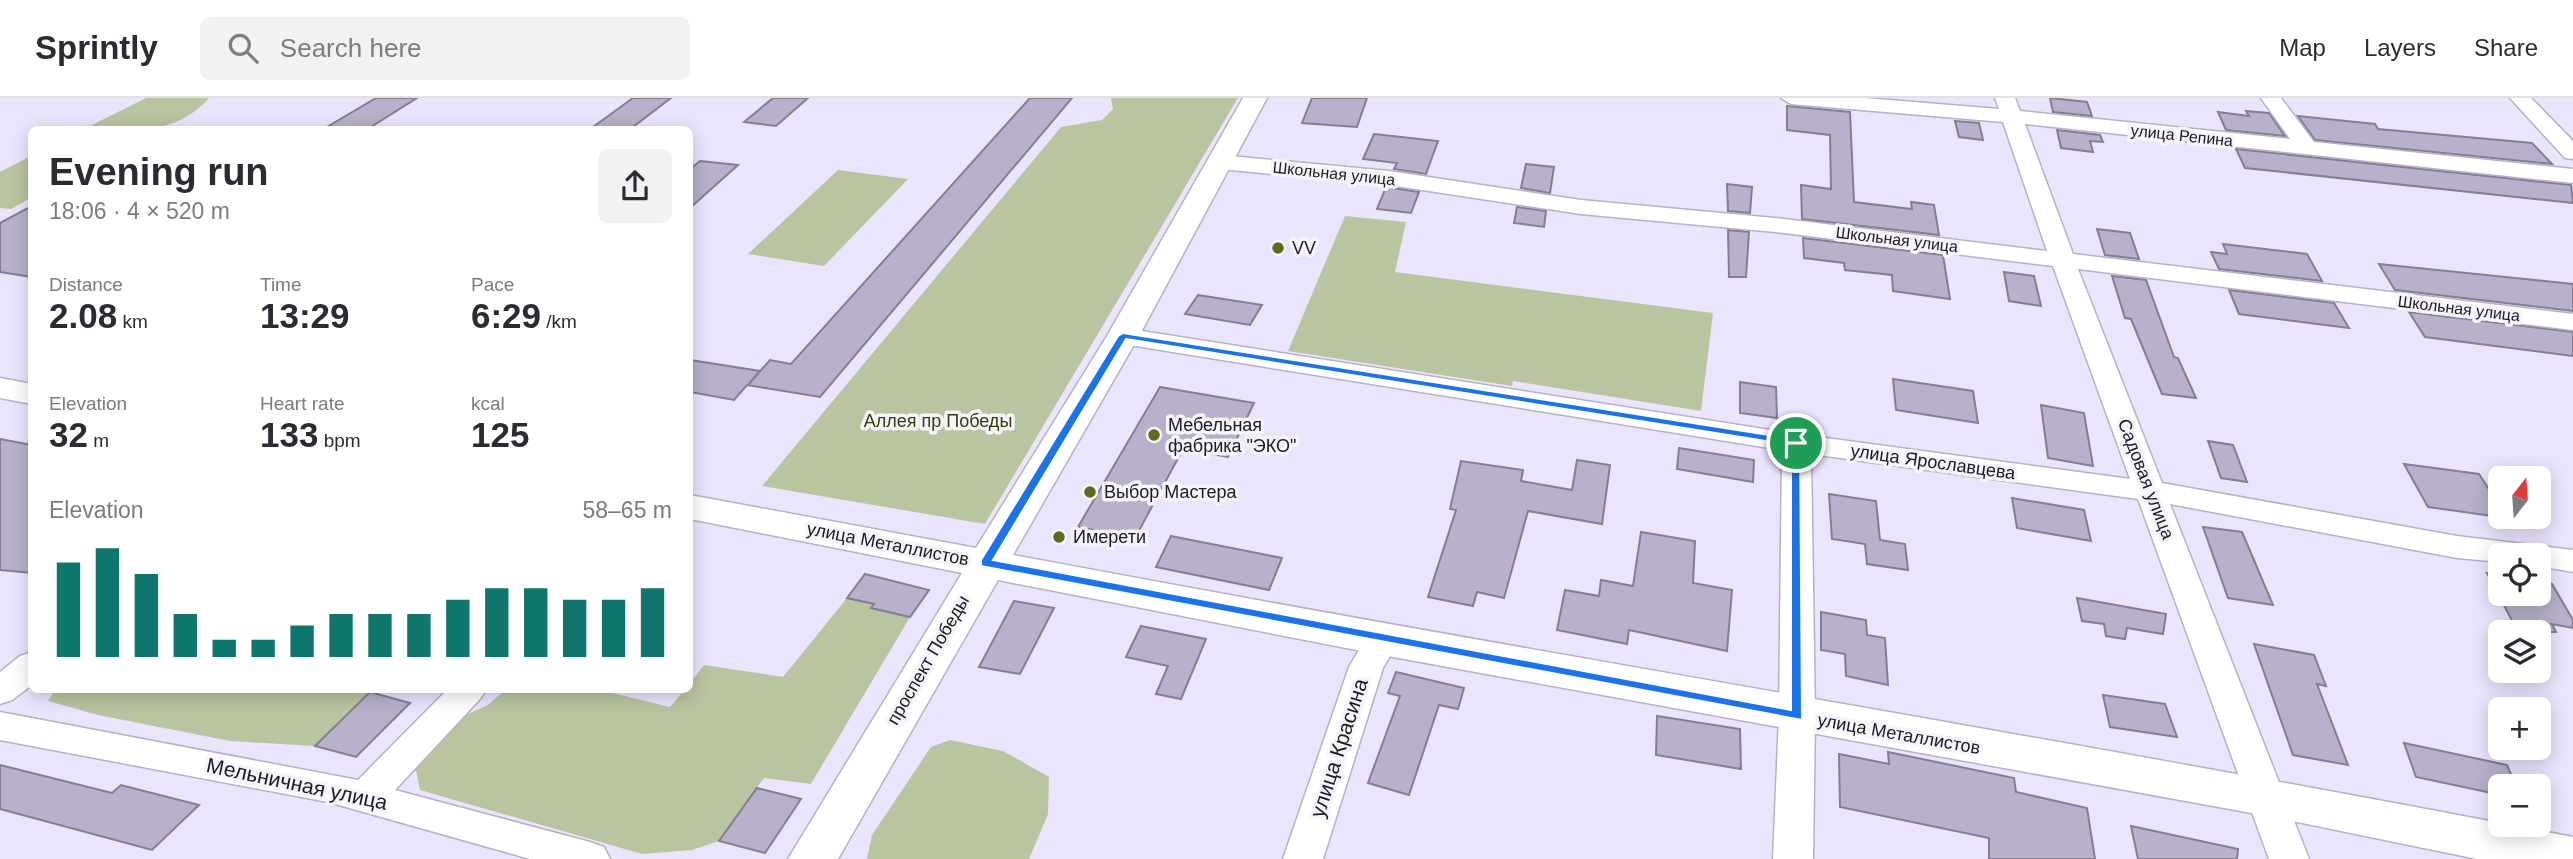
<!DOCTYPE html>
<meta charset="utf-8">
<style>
:root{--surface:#fff;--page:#f2f2f3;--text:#2b2b33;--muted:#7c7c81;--line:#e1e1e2;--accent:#0f766e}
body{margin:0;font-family:Helvetica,sans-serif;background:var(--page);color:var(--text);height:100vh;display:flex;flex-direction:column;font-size:26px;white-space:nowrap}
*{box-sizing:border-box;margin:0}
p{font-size:23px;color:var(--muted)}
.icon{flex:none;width:38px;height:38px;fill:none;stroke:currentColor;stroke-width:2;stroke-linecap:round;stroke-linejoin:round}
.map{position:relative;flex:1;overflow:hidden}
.details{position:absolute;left:28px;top:28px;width:665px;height:567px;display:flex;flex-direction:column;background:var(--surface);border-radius:10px;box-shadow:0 4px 18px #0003}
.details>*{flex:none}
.needle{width:46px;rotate:17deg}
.buttons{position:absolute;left:2488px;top:368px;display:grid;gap:14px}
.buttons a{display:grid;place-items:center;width:63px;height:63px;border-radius:10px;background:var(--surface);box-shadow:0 4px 18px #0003;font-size:35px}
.pin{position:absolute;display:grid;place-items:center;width:60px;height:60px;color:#fff;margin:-30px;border:4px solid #fff;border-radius:50%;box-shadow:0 2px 7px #0007}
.round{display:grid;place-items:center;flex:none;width:74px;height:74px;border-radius:10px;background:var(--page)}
.headline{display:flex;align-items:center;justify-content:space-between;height:119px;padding:0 21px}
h1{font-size:38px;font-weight:800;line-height:52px}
.metrics{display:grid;grid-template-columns:repeat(3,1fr);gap:10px;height:119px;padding:7px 21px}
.metrics div{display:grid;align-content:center}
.metrics b{font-size:35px;font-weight:800}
.metrics small{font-size:19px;font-weight:400}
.metrics p{font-size:19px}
.chart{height:196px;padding:14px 21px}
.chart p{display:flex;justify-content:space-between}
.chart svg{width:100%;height:126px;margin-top:7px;stroke:var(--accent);stroke-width:6}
header{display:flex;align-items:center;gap:42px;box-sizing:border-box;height:98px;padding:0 35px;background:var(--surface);border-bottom:2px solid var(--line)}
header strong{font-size:33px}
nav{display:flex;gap:38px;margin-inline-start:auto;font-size:24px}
.search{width:490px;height:63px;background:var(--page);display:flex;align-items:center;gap:18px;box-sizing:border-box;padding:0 24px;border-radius:10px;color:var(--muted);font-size:26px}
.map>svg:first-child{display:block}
.green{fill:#b9c5a0}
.building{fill:#b8b1c9;stroke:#847d94;stroke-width:2}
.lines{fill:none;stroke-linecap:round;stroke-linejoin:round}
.minor-casing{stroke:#b7b0c7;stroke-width:3}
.tertiary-casing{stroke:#b7b0c7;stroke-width:3}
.minor{fill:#fff;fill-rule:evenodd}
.tertiary{fill:#fff;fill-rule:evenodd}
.route{fill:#1a73e8;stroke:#fff;stroke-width:2;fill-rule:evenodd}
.poi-dot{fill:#596d1a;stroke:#f7f4fe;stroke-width:2.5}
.labels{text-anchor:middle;stroke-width:7;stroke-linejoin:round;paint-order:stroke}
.far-street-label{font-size:16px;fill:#1b1921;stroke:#f7f4fe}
.poi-label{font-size:18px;fill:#1b1921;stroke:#f7f4fe;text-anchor:start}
.park-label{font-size:18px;fill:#324000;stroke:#f7f4fe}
.street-label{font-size:18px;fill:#1b1921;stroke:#f7f4fe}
.near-street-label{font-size:21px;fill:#1b1921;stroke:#f7f4fe}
</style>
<header>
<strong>Sprintly</strong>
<div class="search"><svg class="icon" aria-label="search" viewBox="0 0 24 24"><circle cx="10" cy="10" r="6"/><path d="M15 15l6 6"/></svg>Search here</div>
<nav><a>Map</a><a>Layers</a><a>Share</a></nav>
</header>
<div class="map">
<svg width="2573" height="761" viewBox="0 0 2573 761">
<rect width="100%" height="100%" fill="#ebe4fd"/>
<g class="green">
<path d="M 146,0 L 209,0 C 174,39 132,32 84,31 Z"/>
<path d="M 1111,0 L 1238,0 L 985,426 L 762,388 L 1061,29 L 1102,22 L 1113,11 Z"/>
<path d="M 31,58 L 31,100 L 11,111 L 0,110 L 0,74 Z"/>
<path d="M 838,72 L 908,81 L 824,168 L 748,156 Z"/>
<path d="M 1345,118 L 1406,124 L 1395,174 L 1713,215 L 1701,313 L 1513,283 L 1512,288 L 1288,253 Z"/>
<path d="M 847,500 L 874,506 L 872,511 L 910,519 L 811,686 L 764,680 L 719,743 L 692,752 L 642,756 L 420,692 L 414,662 L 448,625 L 488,607 L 505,592 L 600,592 L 670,609 L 684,592 L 690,592 L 690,585 L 704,567 L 783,579 Z"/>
<path d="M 55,592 L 364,592 L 370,595 L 315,648 L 230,643 L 98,617 L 48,603 Z"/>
<path d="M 950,642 L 1003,653 L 1049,679 L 1048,716 L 1029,761 L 867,761 L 872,737 L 931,649 Z"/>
</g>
<g class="building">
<path d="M 376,0 L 417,0 L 366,32 L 322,32 Z"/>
<path d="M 633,0 L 671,0 L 629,32 L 589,32 Z"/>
<path d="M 773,0 L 808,0 L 776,28 L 744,24 Z"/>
<path d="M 1030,0 L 1072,0 L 820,299 L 747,287 L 734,302 L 690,294 L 690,262 L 760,273 L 748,287 L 770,262 L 791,266 Z"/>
<path d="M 1312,0 L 1367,0 L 1357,29 L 1302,25 Z"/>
<path d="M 2050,0 L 2087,4 L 2092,18 L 2053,14 Z"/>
<path d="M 1787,8 L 1850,14 L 1854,104 L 1912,111 L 1911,104 L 1934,107 L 1939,137 L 1802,121 L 1801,87 L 1831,91 L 1830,37 L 1787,32 Z"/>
<path d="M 2246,13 L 2269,15 L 2285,38 L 2226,32 L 2218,14 L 2249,18 Z"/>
<path d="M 2298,18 L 2375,26 L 2378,31 L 2532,45 L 2552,66 L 2315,42 Z"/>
<path d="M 1955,23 L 1979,25 L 1983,42 L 1959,39 Z"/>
<path d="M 2057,32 L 2100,37 L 2103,44 L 2090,43 L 2093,54 L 2061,50 Z"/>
<path d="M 1374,36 L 1438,43 L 1426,76 L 1394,71 L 1397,65 L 1363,61 Z"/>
<path d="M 2236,51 L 2571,87 L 2573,105 L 2245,70 Z"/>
<path d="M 700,63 L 738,67 L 690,110 L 690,71 Z"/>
<path d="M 1526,66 L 1554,69 L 1550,95 L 1521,90 Z"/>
<path d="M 1727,86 L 1752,89 L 1750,115 L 1728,113 Z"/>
<path d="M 1386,89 L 1419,94 L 1411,115 L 1377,111 Z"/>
<path d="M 32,108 L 32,179 L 0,174 L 0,125 Z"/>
<path d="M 1517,109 L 1546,113 L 1544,129 L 1514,125 Z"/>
<path d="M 2097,131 L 2130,135 L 2139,161 L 2105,157 Z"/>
<path d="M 1728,132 L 1749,134 L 1746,179 L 1729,179 Z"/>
<path d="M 1803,140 L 1943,157 L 1950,201 L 1893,193 L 1892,177 L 1845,172 L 1844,165 L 1804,160 Z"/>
<path d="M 2223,146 L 2307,156 L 2322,183 L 2219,171 L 2211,154 L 2227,156 Z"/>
<path d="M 2379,166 L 2573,186 L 2573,213 L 2395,192 Z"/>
<path d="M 2004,174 L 2034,178 L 2041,208 L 2009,203 Z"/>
<path d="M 2112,178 L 2146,182 L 2174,259 L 2178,260 L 2196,300 L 2162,296 L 2131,221 L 2125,220 Z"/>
<path d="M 2229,192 L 2334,205 L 2349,230 L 2239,216 Z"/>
<path d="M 1198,197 L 1262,207 L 1250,227 L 1185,216 Z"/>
<path d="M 2409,214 L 2573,234 L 2573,258 L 2425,239 Z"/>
<path d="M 1893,281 L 1973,293 L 1978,325 L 1896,312 Z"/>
<path d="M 1740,284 L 1776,289 L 1777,320 L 1740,315 Z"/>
<path d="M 1160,289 L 1254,305 L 1228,359 L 1183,351 L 1135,440 L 1078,429 Z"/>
<path d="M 2041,307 L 2084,315 L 2093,368 L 2048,360 Z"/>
<path d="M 0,341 L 32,347 L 32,475 L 0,472 Z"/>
<path d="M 2208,343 L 2233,347 L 2247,384 L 2221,380 Z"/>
<path d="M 1679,350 L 1754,362 L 1753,384 L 1677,371 Z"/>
<path d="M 1577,362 L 1610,367 L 1602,426 L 1528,413 L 1504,500 L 1477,494 L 1473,508 L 1428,499 L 1456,412 L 1450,411 L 1461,363 L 1523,372 L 1521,383 L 1572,392 Z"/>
<path d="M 2404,366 L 2479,376 L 2501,410 L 2501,418 L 2507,420 L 2428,409 Z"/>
<path d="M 1829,396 L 1876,403 L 1880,442 L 1905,446 L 1908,472 L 1867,466 L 1865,446 L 1832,441 Z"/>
<path d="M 2012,400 L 2084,412 L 2091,443 L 2017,430 Z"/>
<path d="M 2203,429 L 2242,434 L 2273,507 L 2228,500 Z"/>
<path d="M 1641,434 L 1695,443 L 1693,485 L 1732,492 L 1727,553 L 1629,532 L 1627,546 L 1557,532 L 1565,492 L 1599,498 L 1601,482 L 1633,488 Z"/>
<path d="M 1171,438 L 1282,460 L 1269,492 L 1156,469 Z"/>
<path d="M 2487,475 L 2501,477 L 2501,495 L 2539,495 L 2539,483 L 2552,486 L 2573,522 L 2573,530 L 2552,526 L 2556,534 L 2518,534 Z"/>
<path d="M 865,476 L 929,492 L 910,519 L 871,510 L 874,506 L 847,500 Z"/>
<path d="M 2077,500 L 2166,516 L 2163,536 L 2127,530 L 2125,541 L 2106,538 L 2104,526 L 2082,523 Z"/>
<path d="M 1014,503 L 1054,510 L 1020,576 L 979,569 Z"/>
<path d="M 1821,514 L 1866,522 L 1867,537 L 1885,540 L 1888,587 L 1846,578 L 1845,556 L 1821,552 Z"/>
<path d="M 1141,528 L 1206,541 L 1181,601 L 1156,596 L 1168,568 L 1126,559 Z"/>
<path d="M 2254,546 L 2314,557 L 2326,588 L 2317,586 L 2348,667 L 2293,657 Z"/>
<path d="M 1396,574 L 1464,590 L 1458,611 L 1439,607 L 1409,697 L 1368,685 L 1400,598 L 1388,595 Z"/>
<path d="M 370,594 L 410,605 L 356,659 L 315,648 Z"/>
<path d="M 2103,597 L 2165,606 L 2177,639 L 2110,629 Z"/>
<path d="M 1657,618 L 1740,631 L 1741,671 L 1656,657 Z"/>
<path d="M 2404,645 L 2507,667 L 2516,688 L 2501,688 L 2501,697 L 2416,679 Z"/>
<path d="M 1888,654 L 2014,680 L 2016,694 L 2087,710 L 2095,761 L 1989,761 L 1989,740 L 1840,709 L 1839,656 L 1889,666 Z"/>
<path d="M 0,667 L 112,695 L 121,687 L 199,707 L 152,752 L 0,711 Z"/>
<path d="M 757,690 L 801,701 L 765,755 L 719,743 Z"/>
<path d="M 2131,728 L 2238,751 L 2237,761 L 2138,761 Z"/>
</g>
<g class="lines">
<g class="minor-casing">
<g id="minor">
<path d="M 1781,0 L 1865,0 L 1999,11 L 1995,0 L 2015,0 L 2020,13 L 2290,41 L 2261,0 L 2281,0 L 2314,44 L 2573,71 L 2573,85 L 2025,26 L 2073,156 L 2573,216 L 2573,232 L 2078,171 L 2162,385 L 2457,438 L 2573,452 L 2573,474 L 2539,468 L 2539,457 L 2501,457 L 2501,464 L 2457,460 L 2170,406 L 2309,761 L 2269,761 L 2138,401 L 1811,356 L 1815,618 L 1813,761 L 1773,761 L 1779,618 L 1782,352 L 1123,246 L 1114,244 L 1110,238 L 1114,232 L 1123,230 L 1796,336 L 2130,381 L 2053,168 L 1775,134 L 1581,116 L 1389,87 L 1220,71 L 1209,64 L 1220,57 L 1389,73 L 1581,102 L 1775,120 L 2047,153 L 2003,24 L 1791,6 Z"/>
<path d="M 2510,0 L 2531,0 L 2573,43 L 2573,61 L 2565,60 Z"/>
<path d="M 1382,530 L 1394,533 L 1399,542 L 1383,570 L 1323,761 L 1283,761 L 1349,569 L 1370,533 Z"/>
<path d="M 32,554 L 32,587 L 12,602 L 0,606 L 0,574 L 20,558 Z"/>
<path d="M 447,592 L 486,592 L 480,601 L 395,692 L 590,744 L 604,749 L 610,761 L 530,761 L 328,704 L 0,642 L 0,614 L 358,682 Z"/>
</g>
</g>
<g class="tertiary-casing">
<g id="tertiary">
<path d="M 1243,0 L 1267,0 L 1139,238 L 1013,457 C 1532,555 2056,639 2573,739 L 2573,761 L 2477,761 L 2268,718 L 1382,557 L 998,482 L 838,761 L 788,761 L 962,475 L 690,421 L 690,397 L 976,450 L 1107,238 Z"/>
<path d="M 0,280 L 32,286 L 32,306 L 0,300 Z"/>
</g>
</g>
<use href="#minor" class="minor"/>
<use href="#tertiary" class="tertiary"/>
</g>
<path class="route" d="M 1123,235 L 1800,342 L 1802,622 L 981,468 L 981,462 L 1118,238 ZM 1126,241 L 1791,347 L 1791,612 L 993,462 Z"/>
<g class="poi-dot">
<circle cx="1278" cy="150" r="7"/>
<circle cx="1154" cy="337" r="7"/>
<circle cx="1090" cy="394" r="7"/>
<circle cx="1059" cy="439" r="7"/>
</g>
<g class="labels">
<g class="far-street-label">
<text transform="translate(2182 37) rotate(6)" y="6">улица Репина</text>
<text transform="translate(1334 75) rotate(6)" y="6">Школьная улица</text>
<text transform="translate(1897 141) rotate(7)" y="6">Школьная улица</text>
<text transform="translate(2459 210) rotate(7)" y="6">Школьная улица</text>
</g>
<g class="poi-label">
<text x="1292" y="156">VV</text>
<text x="1168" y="333">Мебельная<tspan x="1168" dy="21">фабрика "ЭКО"</tspan></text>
<text x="1104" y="400">Выбор Мастера</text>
<text x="1073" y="445">Имерети</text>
</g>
<g class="park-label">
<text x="938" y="329">Аллея пр Победы</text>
</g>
<g class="street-label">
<text transform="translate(1933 364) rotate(8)" y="6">улица Ярославцева</text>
<text transform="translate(2146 381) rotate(69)" y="6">Садовая улица</text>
<text transform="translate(888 446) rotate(11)" y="6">улица Металлистов</text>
<text transform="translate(928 562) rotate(-60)" y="6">проспект Победы</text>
<text transform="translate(1899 636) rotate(10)" y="6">улица Металлистов</text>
</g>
<g class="near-street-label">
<text transform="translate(1339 650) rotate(-72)" y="7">улица Красина</text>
<text transform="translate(297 686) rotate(12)" y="7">Мельничная улица</text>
</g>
</g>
</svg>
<div class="buttons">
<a><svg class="needle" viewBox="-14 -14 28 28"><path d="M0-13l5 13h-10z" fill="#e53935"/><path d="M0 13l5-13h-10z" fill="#7c7c81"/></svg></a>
<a><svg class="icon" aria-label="locate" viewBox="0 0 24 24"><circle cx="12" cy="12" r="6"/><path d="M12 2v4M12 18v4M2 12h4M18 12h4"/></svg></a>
<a><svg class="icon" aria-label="layers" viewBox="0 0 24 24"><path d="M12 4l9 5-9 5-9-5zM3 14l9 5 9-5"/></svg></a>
<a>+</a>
<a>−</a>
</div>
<div class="pin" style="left:1796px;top:345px;background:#1e9e55"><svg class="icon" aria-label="arrive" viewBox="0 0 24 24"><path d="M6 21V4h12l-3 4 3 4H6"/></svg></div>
<section class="details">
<div class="headline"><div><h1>Evening run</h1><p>18:06 · 4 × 520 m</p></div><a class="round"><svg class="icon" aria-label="share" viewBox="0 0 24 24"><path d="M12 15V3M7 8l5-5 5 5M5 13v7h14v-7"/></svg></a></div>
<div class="metrics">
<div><p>Distance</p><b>2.08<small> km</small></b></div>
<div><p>Time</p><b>13:29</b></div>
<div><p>Pace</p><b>6:29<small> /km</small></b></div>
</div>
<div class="metrics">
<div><p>Elevation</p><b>32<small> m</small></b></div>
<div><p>Heart rate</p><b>133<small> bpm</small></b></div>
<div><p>kcal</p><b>125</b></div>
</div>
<div class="chart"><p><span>Elevation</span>58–65 m</p>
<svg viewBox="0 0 160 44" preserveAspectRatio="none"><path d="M5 44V11M15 44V6M25 44V15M35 44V29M45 44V38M55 44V38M65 44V33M75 44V29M85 44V29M95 44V29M105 44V24M115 44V20M125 44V20M135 44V24M145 44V24M155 44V20"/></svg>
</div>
</section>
</div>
